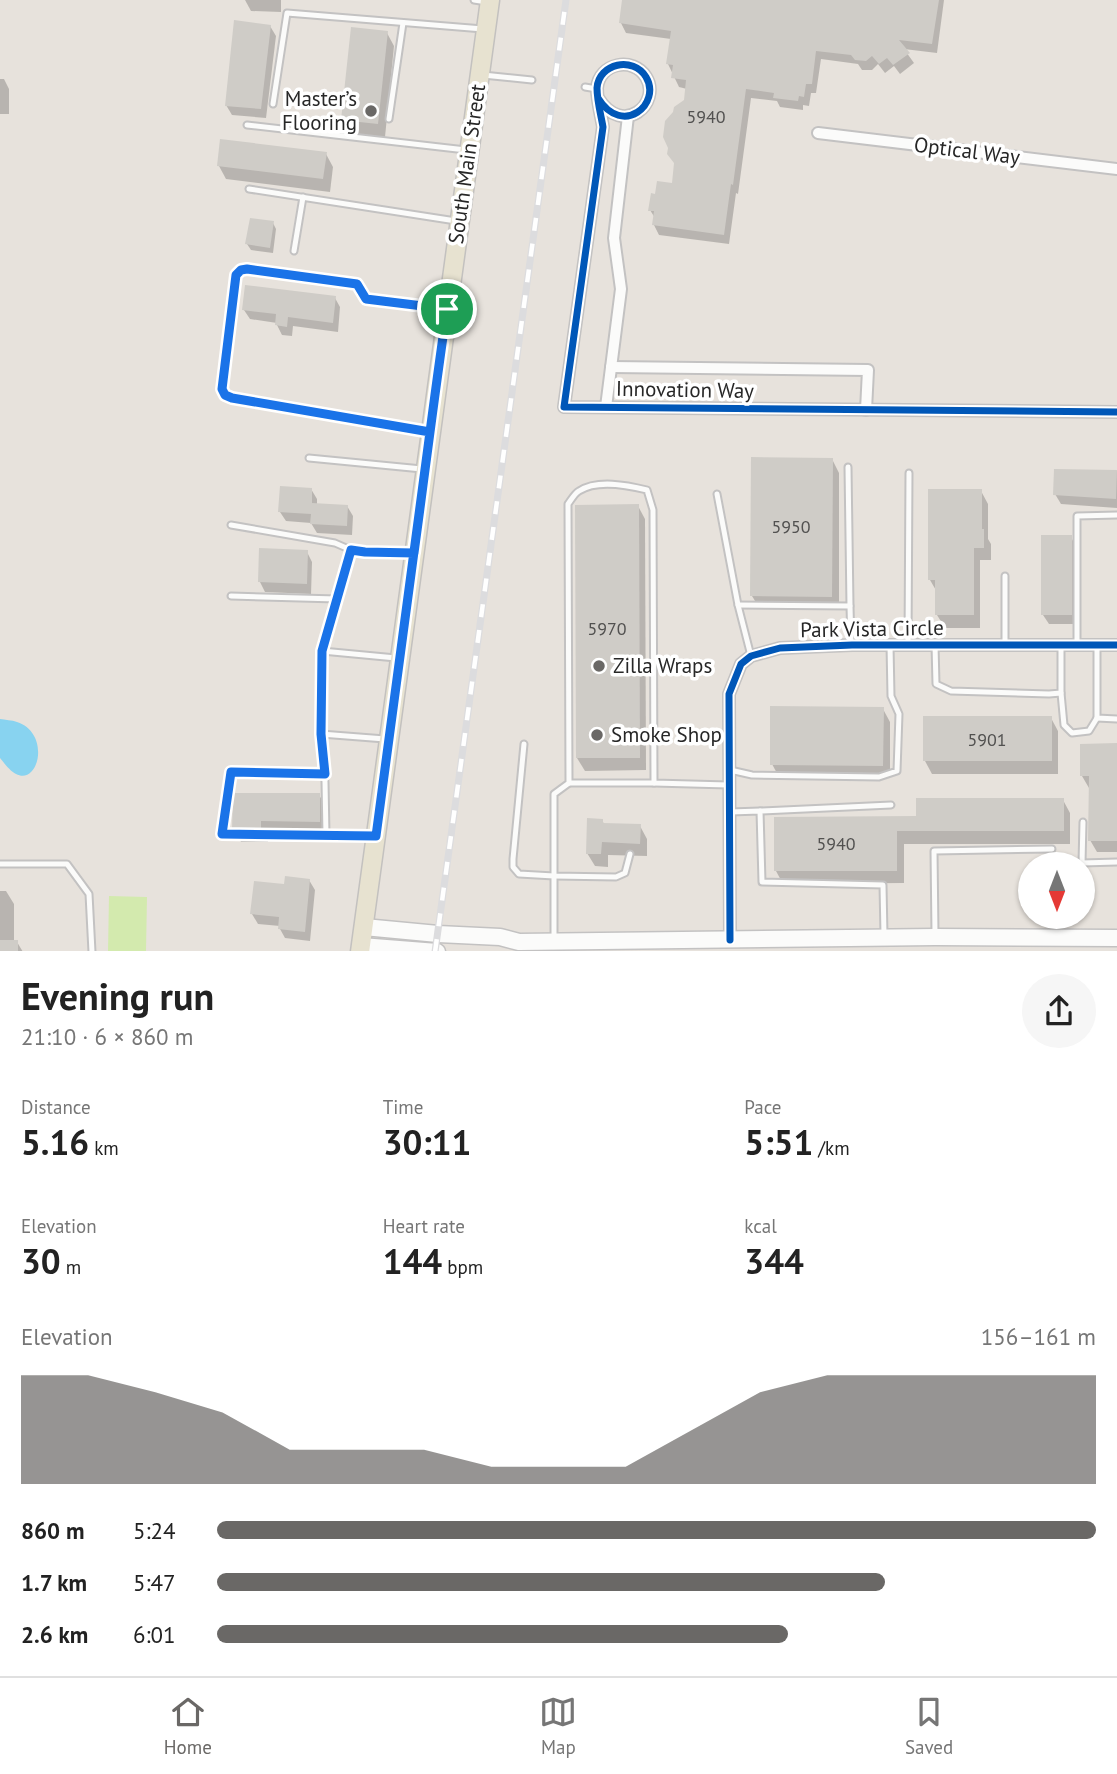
<!DOCTYPE html>
<meta charset="utf-8">
<style>
:root{--surface:#fff;--page:#f6f6f6;--text:#222;--muted:#767676;--line:#e0e0e0;--accent:#6a6866}
body{margin:0;font-family:"PT Sans",sans-serif;background:var(--page);color:var(--text);height:100vh;display:flex;flex-direction:column;font-size:26px;white-space:nowrap}
*{box-sizing:border-box;margin:0}
p{font-size:23px;color:var(--muted)}
.icon{flex:none;width:38px;height:38px;fill:none;stroke:currentColor;stroke-width:2;stroke-linecap:round;stroke-linejoin:round}
.map{position:relative;height:951px;overflow:hidden}
.drawer{display:flex;flex-direction:column;background:var(--surface);flex:1}
.drawer>*{flex:none}
.needle{width:46px;rotate:180deg}
.controls{position:absolute;left:1018px;top:852px;display:grid;gap:14px}
.controls a{display:grid;place-items:center;width:77px;height:77px;border-radius:50%;background:var(--surface);box-shadow:0 2px 5px #0004;font-size:35px}
.pin{position:absolute;display:grid;place-items:center;width:60px;height:60px;color:#fff;margin:-30px;border:4px solid #fff;border-radius:50%;box-shadow:0 2px 7px #0007}
.round{display:grid;place-items:center;flex:none;width:74px;height:74px;border-radius:37px;background:var(--page)}
.headline{display:flex;align-items:center;justify-content:space-between;height:119px;padding:0 21px}
h1{font-size:38px;font-weight:600;line-height:52px}
.figures{display:grid;grid-template-columns:repeat(3,1fr);gap:10px;height:119px;padding:7px 21px}
.figures div{display:grid;align-content:center}
.figures b{font-size:35px;font-weight:600}
.figures small{font-size:19px;font-weight:400}
.figures p{font-size:19px}
.chart{height:196px;padding:14px 21px}
.chart p{display:flex;justify-content:space-between}
.chart svg{width:100%;height:126px;margin-top:7px;fill:var(--accent);opacity:.7}
ul{padding:0 21px;list-style:none;font-size:23px}
li{display:grid;grid-template-columns:112px 84px 1fr;align-items:center;height:52px}
li i{height:18px;border-radius:9px;background:var(--accent)}
.menu{display:flex;justify-content:space-around;align-items:center;height:98px;border-top:2px solid var(--line);background:var(--surface);font-size:19px;color:var(--muted)}
.menu a{display:grid;justify-items:center;gap:4px}
.menu .active{color:var(--accent)}
.map>svg:first-child{display:block}
.pitch{fill:#d3eaae}
.water{fill:#88d3f0}
.shadow{fill:#0003}
.building{fill:#cfccc7}
.lines{fill:none;stroke-linecap:round;stroke-linejoin:round}
.lane-casing{stroke:#c3c2c2;stroke-width:9}
.street-casing{stroke:#c3c2c2;stroke-width:14}
.secondary-casing{stroke:#c3c2c2;stroke-width:19}
.primary-casing{stroke:#c3c1bf;stroke-width:21}
.lane{stroke:#fbfbfa;stroke-width:5}
.street{stroke:#fbfbfa;stroke-width:10}
.secondary{stroke:#fbfbfa;stroke-width:16}
.primary{stroke:#e7e2d0;stroke-width:18}
.rail-casing{stroke:#dcdcde;stroke-width:7}
.rail{stroke:#fff;stroke-width:4.5;stroke-dasharray:13;stroke-linecap:butt}
.cycleway-casing{stroke:#fff;stroke-width:11}
.cycleway{stroke:#0057b8;stroke-width:7}
.route-casing{stroke:#fff;stroke-width:14}
.route{stroke:#1a73e8;stroke-width:9}
.poi-dot{fill:#6a6866;stroke:#fff;stroke-width:2.5}
.labels{text-anchor:middle;stroke-width:7;stroke-linejoin:round;paint-order:stroke}
.number-label{font-size:18px;fill:#525150}
.poi-label{font-size:21px;fill:#272727;stroke:#fff;text-anchor:start}
.street-label{font-size:21px;fill:#272727;stroke:#fff}
</style>
<div class="map">
<svg width="1117" height="952" viewBox="0 0 1117 952">
<rect width="100%" height="100%" fill="#e7e2dc"/>
<path class="pitch" d="M 109,896 L 147,897 L 146,951 L 108,951 Z"/>
<path class="water" d="M 0,719 C 5,720 12,720 17,722 C 51,733 39,786 16,774 C 10,771 4,763 0,758 Z"/>
<g class="shadow">
<path d="M 245,0 L 281,0 L 281,12 L 251,11 Z"/>
<path d="M 624,0 L 944,0 L 937,53 L 904,49 L 914,63 L 900,74 L 894,66 L 885,73 L 878,64 L 872,70 L 862,70 L 858,64 L 821,59 L 816,93 L 811,93 L 809,106 L 803,105 L 803,110 L 780,107 L 777,101 L 751,98 L 738,194 L 736,193 L 729,244 L 659,235 L 654,225 L 655,218 L 650,210 L 657,196 L 673,185 L 687,89 L 679,87 L 668,64 L 671,39 L 626,33 L 621,23 Z"/>
<path d="M 270,26 L 276,36 L 266,118 L 232,115 L 226,105 Z"/>
<path d="M 387,33 L 394,46 L 385,137 L 351,133 L 343,120 Z"/>
<path d="M 0,79 L 4,79 L 9,89 L 9,114 L 0,114 Z"/>
<path d="M 326,154 L 333,167 L 330,192 L 226,179 L 219,166 Z"/>
<path d="M 273,223 L 276,229 L 273,253 L 251,250 L 247,244 Z"/>
<path d="M 335,298 L 340,307 L 338,332 L 293,326 L 292,336 L 282,335 L 277,325 L 277,323 L 250,319 L 244,310 Z"/>
<path d="M 832,459 L 839,473 L 839,609 L 760,609 L 752,596 Z"/>
<path d="M 1056,471 L 1117,471 L 1117,508 L 1061,504 L 1055,494 Z"/>
<path d="M 311,489 L 317,499 L 317,505 L 347,506 L 353,516 L 352,535 L 317,533 L 311,523 L 286,521 L 280,512 Z"/>
<path d="M 981,491 L 988,504 L 988,539 L 991,544 L 991,560 L 980,560 L 980,628 L 945,628 L 937,615 L 937,592 L 930,580 Z"/>
<path d="M 638,506 L 645,519 L 646,770 L 585,771 L 577,758 Z"/>
<path d="M 1071,537 L 1076,547 L 1076,624 L 1049,624 L 1043,615 Z"/>
<path d="M 307,552 L 312,562 L 311,594 L 265,592 L 260,582 Z"/>
<path d="M 883,709 L 890,722 L 890,778 L 779,777 L 772,764 Z"/>
<path d="M 1051,718 L 1058,731 L 1058,774 L 932,774 L 925,761 Z"/>
<path d="M 1117,745 L 1117,852 L 1097,852 L 1090,840 L 1089,788 L 1082,776 Z"/>
<path d="M 319,795 L 327,808 L 327,834 L 268,834 L 268,842 L 241,842 L 234,828 Z"/>
<path d="M 1063,800 L 1070,813 L 1070,844 L 904,844 L 904,883 L 783,884 L 776,871 L 918,818 Z"/>
<path d="M 602,820 L 604,824 L 640,826 L 647,839 L 647,856 L 608,855 L 608,867 L 595,866 L 587,853 Z"/>
<path d="M 309,880 L 315,890 L 310,941 L 285,938 L 280,929 L 280,926 L 258,924 L 252,914 L 285,886 Z"/>
<path d="M 0,891 L 6,891 L 14,904 L 14,942 L 17,942 L 23,952 L 0,952 Z"/>
</g>
<g class="building">
<path d="M 622,0 L 939,0 L 932,44 L 899,40 L 910,53 L 893,65 L 887,58 L 879,64 L 872,56 L 866,61 L 855,60 L 851,55 L 816,51 L 812,84 L 806,84 L 804,97 L 799,96 L 798,101 L 773,98 L 774,93 L 746,89 L 733,185 L 731,184 L 724,235 L 652,225 L 654,211 L 648,211 L 651,193 L 655,194 L 657,181 L 672,183 L 674,163 L 667,154 L 668,148 L 663,137 L 665,121 L 673,112 L 674,107 L 684,100 L 686,80 L 671,78 L 673,65 L 666,64 L 671,31 L 619,23 Z"/>
<path d="M 234,20 L 271,25 L 261,109 L 225,106 Z"/>
<path d="M 351,27 L 388,31 L 378,124 L 341,120 Z"/>
<path d="M 220,139 L 327,152 L 323,179 L 217,166 Z"/>
<path d="M 250,218 L 274,221 L 270,248 L 245,244 Z"/>
<path d="M 245,285 L 336,296 L 333,323 L 288,317 L 287,327 L 275,325 L 276,314 L 242,310 Z"/>
<path d="M 751,457 L 833,458 L 832,597 L 750,596 Z"/>
<path d="M 1054,469 L 1117,470 L 1116,499 L 1053,495 Z"/>
<path d="M 280,486 L 312,488 L 312,503 L 348,505 L 347,526 L 310,524 L 311,514 L 278,512 Z"/>
<path d="M 928,489 L 982,489 L 982,529 L 984,529 L 984,548 L 974,548 L 974,615 L 935,615 L 935,580 L 928,580 Z"/>
<path d="M 639,504 L 640,758 L 576,758 L 575,505 Z"/>
<rect x="1041" y="535" width="31" height="80"/>
<path d="M 259,548 L 308,550 L 307,584 L 258,582 Z"/>
<path d="M 770,706 L 884,707 L 883,766 L 770,765 Z"/>
<rect x="923" y="716" width="129" height="45"/>
<path d="M 1117,743 L 1117,841 L 1088,841 L 1089,776 L 1080,776 L 1080,744 Z"/>
<path d="M 233,793 L 320,793 L 320,822 L 261,821 L 261,829 L 232,829 Z"/>
<path d="M 916,798 L 1064,798 L 1064,831 L 897,831 L 897,871 L 774,871 L 774,817 L 916,816 Z"/>
<path d="M 587,818 L 603,819 L 603,823 L 641,824 L 640,844 L 602,842 L 601,854 L 586,854 Z"/>
<path d="M 285,876 L 310,879 L 305,932 L 278,929 L 279,917 L 250,914 L 254,881 L 284,884 Z"/>
<rect x="0" y="940" width="18" height="11"/>
</g>
<g class="lines">
<g class="lane-casing">
<g id="lane">
<path d="M 474,0 L 487,2"/>
<path d="M 483,75 L 532,80"/>
<path d="M 585,87 L 597,89"/>
<path d="M 273,104 L 287,13 L 483,29"/>
<path d="M 389,119 L 403,23"/>
<path d="M 247,125 L 466,150"/>
<path d="M 249,189 L 456,221"/>
<path d="M 294,251 L 303,197"/>
<path d="M 429,431 L 232,399 L 225,395 L 222,389 L 236,275 L 241,270 L 247,269 L 357,284 L 366,299 L 444,309"/>
<path d="M 309,458 L 422,469"/>
<path d="M 717,494 L 738,605 L 751,656"/>
<path d="M 231,525 L 335,543 L 351,550"/>
<path d="M 1005,576 L 1005,645"/>
<path d="M 231,596 L 337,599"/>
<path d="M 738,605 L 850,606 L 848,467"/>
<path d="M 850,606 L 851,645"/>
<path d="M 908,645 L 909,473"/>
<path d="M 935,645 L 936,684 L 951,691 L 1049,694 L 1061,693 L 1061,645"/>
<path d="M 1077,645 L 1077,516 L 1117,515"/>
<path d="M 1097,645 L 1097,718 L 1117,719"/>
<path d="M 322,651 L 321,734 L 385,739"/>
<path d="M 396,658 L 322,651 L 351,550 L 365,552 L 410,553"/>
<path d="M 1061,693 L 1064,725 L 1072,733 L 1089,731 L 1097,718"/>
<path d="M 321,734 L 325,782 L 326,835 L 222,834 L 231,772 L 325,774"/>
<path d="M 524,744 L 513,859 L 513,867 L 519,874 L 554,876 L 616,877 L 625,873 L 630,854"/>
<path d="M 730,770 L 752,775 L 879,777 L 897,771 L 899,714 L 891,696 L 890,645"/>
<path d="M 569,783 L 654,783"/>
<path d="M 760,811 L 891,805"/>
<path d="M 730,812 L 760,811 L 762,882 L 883,885 L 884,935"/>
<path d="M 1083,822 L 1082,863 L 1117,862"/>
<path d="M 326,835 L 372,836"/>
<path d="M 0,864 L 67,864 L 89,894 L 92,952"/>
<path d="M 935,934 L 934,851 L 1052,849"/>
<path d="M 554,938 L 554,794 L 569,783 L 568,504 C 571,500 575,493 579,491 C 597,479 627,485 647,490 L 653,510 L 654,783 L 728,785"/>
</g>
</g>
<g class="street-casing">
<g id="street">
<path d="M 598,98 C 623,138 662,103 646,77 C 633,56 599,63 597,88 C 597,101 601,115 603,127 L 564,407 L 1117,412"/>
<path d="M 818,133 L 1117,169"/>
<path d="M 611,367 L 868,370 L 866,410"/>
<path d="M 606,407 L 621,289 L 614,238 L 628,116"/>
<path d="M 730,940 L 729,694 L 741,664 L 751,656 L 780,648 L 852,645 L 1117,645"/>
</g>
</g>
<g class="secondary-casing">
<g id="secondary">
<path d="M 364,927 L 438,934 L 500,937 L 519,942 L 935,937 L 1117,938"/>
<path d="M 361,946 L 437,952"/>
</g>
</g>
<g class="primary-casing">
<path id="primary" d="M 360,952 L 490,0"/>
</g>
<use href="#lane" class="lane"/>
<use href="#street" class="street"/>
<use href="#secondary" class="secondary"/>
<use href="#primary" class="primary"/>
<g class="rail-casing">
<path id="rail" d="M 435,952 L 566,0"/>
</g>
<use href="#rail" class="rail"/>
<g class="cycleway-casing">
<g id="cycleway">
<path d="M 598,98 C 623,138 662,103 646,77 C 633,56 599,63 597,88 C 597,101 601,115 603,127 L 564,407 L 1117,412"/>
<path d="M 730,940 L 729,694 L 741,664 L 751,656 L 780,648 L 852,645 L 1117,645"/>
</g>
</g>
<use href="#cycleway" class="cycleway"/>
</g>
<g class="lines">
<g class="route-casing">
<path id="route" d="M 447,309 L 366,299 L 357,284 L 247,269 L 241,270 L 236,275 L 222,389 L 225,395 L 232,398 L 430,432 L 376,836 L 222,834 L 231,772 L 325,774 L 321,734 L 322,651 L 351,550 L 365,552 L 414,553 C 425,472 435,390 447,309"/>
</g>
<use href="#route" class="route"/>
</g>
<g class="poi-dot">
<circle cx="371" cy="111" r="7"/>
<circle cx="599" cy="666" r="7"/>
<circle cx="597" cy="735" r="7"/>
</g>
<g class="labels">
<g class="number-label">
<text x="706" y="123">5940</text>
<text x="791" y="533">5950</text>
<text x="607" y="635">5970</text>
<text x="987" y="746">5901</text>
<text x="836" y="850">5940</text>
</g>
<g class="poi-label">
<text x="357" y="106" text-anchor="end">Master’s<tspan x="357" dy="24">Flooring</tspan></text>
<text x="613" y="673">Zilla Wraps</text>
<text x="611" y="742">Smoke Shop</text>
</g>
<g class="street-label">
<text transform="translate(967 151) rotate(7)" y="7">Optical Way</text>
<text transform="translate(467 164) rotate(-82)" y="7">South Main Street</text>
<text transform="translate(685 390) rotate(1)" y="7">Innovation Way</text>
<text transform="translate(872 629) rotate(-1)" y="7">Park Vista Circle</text>
</g>
</g>
</svg>
<div class="controls">
<a><svg class="needle" viewBox="-14 -14 28 28"><path d="M0-13l5 13h-10z" fill="#e53935"/><path d="M0 13l5-13h-10z" fill="#767676"/></svg></a>
</div>
<div class="pin" style="left:447px;top:309px;background:#1e9e55"><svg class="icon" aria-label="arrive" viewBox="0 0 24 24"><path d="M6 21V4h12l-3 4 3 4H6"/></svg></div>
</div>
<section class="drawer">
<div class="headline"><div><h1>Evening run</h1><p>21:10 · 6 × 860 m</p></div><a class="round"><svg class="icon" aria-label="share" viewBox="0 0 24 24"><path d="M12 15V3M7 8l5-5 5 5M5 13v7h14v-7"/></svg></a></div>
<div class="figures">
<div><p>Distance</p><b>5.16<small> km</small></b></div>
<div><p>Time</p><b>30:11</b></div>
<div><p>Pace</p><b>5:51<small> /km</small></b></div>
</div>
<div class="figures">
<div><p>Elevation</p><b>30<small> m</small></b></div>
<div><p>Heart rate</p><b>144<small> bpm</small></b></div>
<div><p>kcal</p><b>344</b></div>
</div>
<div class="chart"><p><span>Elevation</span>156–161 m</p>
<svg viewBox="0 0 160 44" preserveAspectRatio="none"><path d="M0 44V6L10 6L20 12L30 19L40 32L50 32L60 32L70 38L80 38L90 38L100 25L110 12L120 6L130 6L140 6L150 6L160 6V44z"/></svg>
</div>
<ul>
<li><b>860 m</b>5:24<i style="width:100%"></i></li>
<li><b>1.7 km</b>5:47<i style="width:76%"></i></li>
<li><b>2.6 km</b>6:01<i style="width:65%"></i></li>
</ul>
</section>
<nav class="menu">
<a class="active"><svg class="icon" aria-label="home" viewBox="0 0 24 24"><path d="M3 11l9-7 9 7M6 9v11h12V9"/></svg>Home</a>
<a><svg class="icon" aria-label="map" viewBox="0 0 24 24"><path d="M3 6l6-2 6 2 6-2v14l-6 2-6-2-6 2zM9 4v14M15 6v14"/></svg>Map</a>
<a><svg class="icon" aria-label="saved" viewBox="0 0 24 24"><path d="M7 4h10v16l-5-4-5 4z"/></svg>Saved</a>
</nav>
